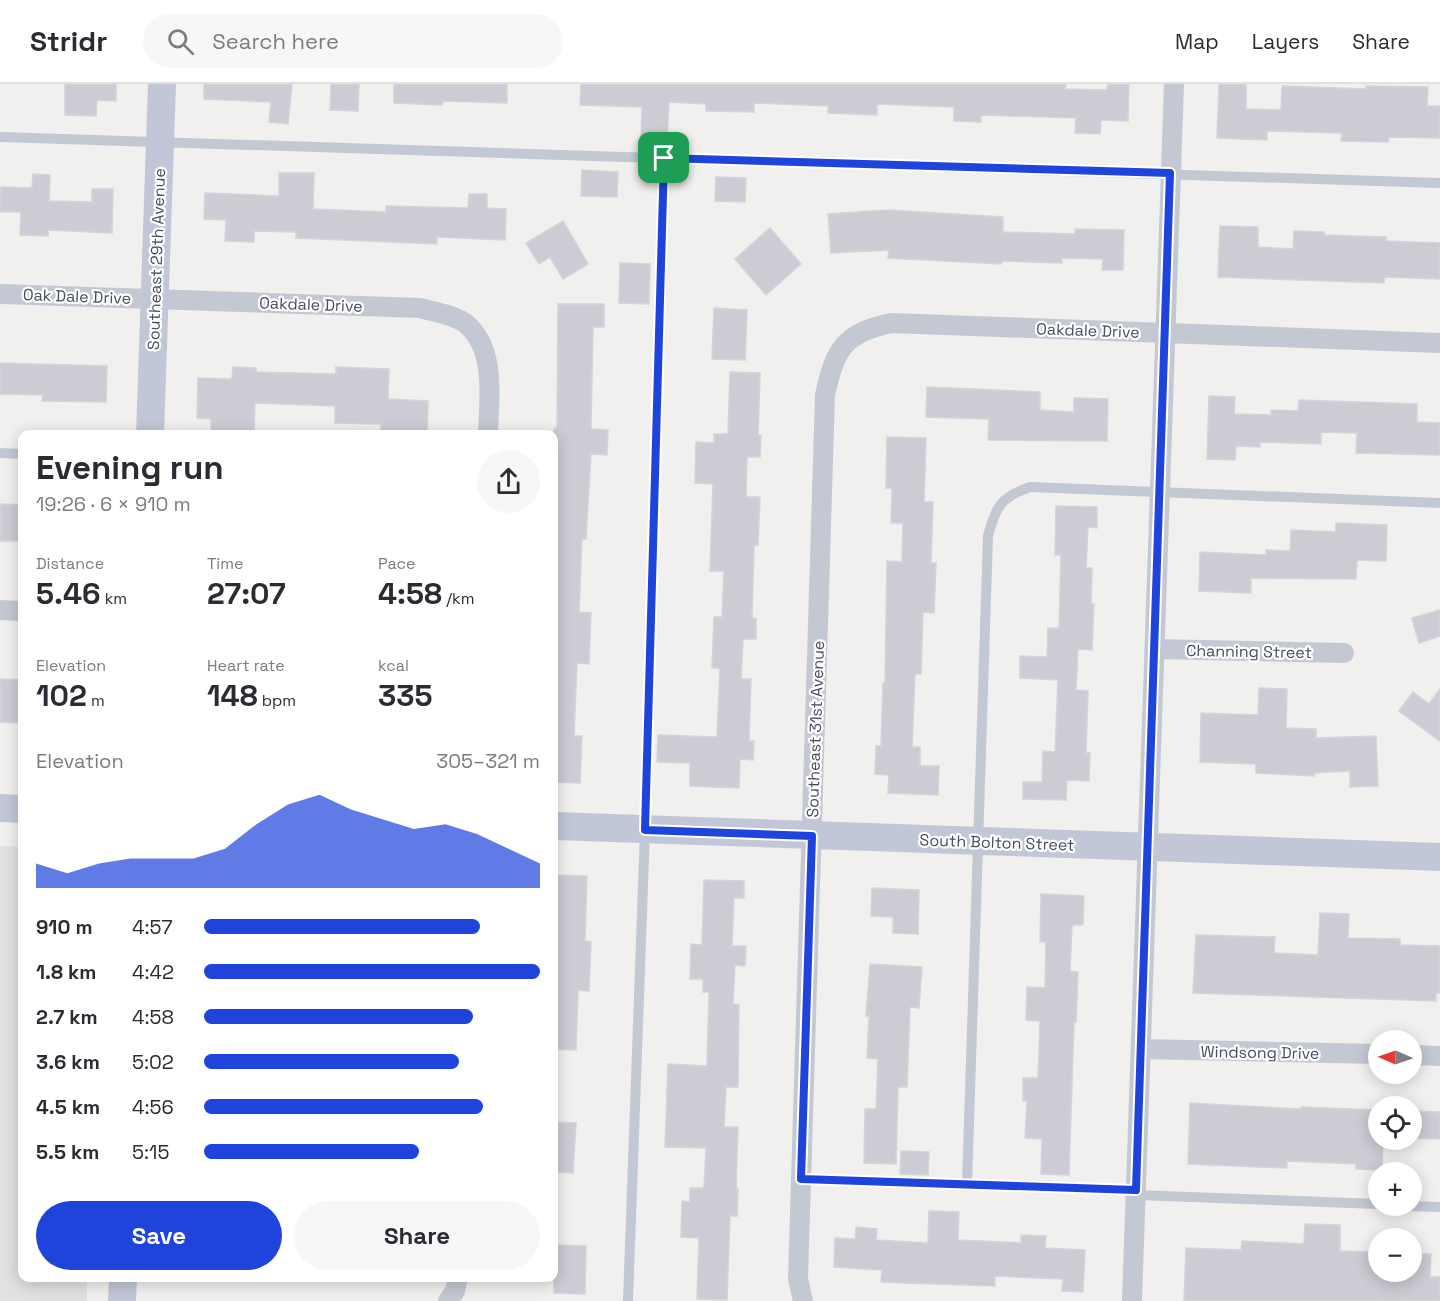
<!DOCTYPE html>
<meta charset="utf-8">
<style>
:root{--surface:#fff;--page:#f7f7f7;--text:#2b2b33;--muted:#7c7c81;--line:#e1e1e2;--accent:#1f44dc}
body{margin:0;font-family:"Space Grotesk",sans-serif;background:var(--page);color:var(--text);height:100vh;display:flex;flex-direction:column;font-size:22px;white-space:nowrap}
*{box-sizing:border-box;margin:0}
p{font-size:20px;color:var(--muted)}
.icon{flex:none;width:33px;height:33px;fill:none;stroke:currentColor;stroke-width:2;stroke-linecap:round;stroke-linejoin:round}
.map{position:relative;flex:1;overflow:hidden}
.panel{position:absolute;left:18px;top:346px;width:540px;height:852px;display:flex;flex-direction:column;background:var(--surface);border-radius:12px;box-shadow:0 3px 15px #0003}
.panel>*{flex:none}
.needle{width:39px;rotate:272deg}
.buttons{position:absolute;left:1368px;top:946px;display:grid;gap:12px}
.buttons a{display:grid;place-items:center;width:54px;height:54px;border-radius:50%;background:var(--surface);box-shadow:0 3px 15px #0003;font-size:30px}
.pin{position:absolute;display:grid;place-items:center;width:51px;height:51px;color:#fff;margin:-26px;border-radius:12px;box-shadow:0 3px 9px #0006}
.round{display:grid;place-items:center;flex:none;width:63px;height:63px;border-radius:32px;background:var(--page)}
.head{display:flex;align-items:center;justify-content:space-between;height:102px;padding:0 18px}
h1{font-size:33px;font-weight:800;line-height:45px}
.metrics{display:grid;grid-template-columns:repeat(3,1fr);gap:9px;height:102px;padding:6px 18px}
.metrics div{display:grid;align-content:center}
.metrics b{font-size:30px;font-weight:800}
.metrics small{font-size:16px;font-weight:400}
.metrics p{font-size:16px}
.chart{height:168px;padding:12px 18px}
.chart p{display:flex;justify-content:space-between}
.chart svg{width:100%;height:108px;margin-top:6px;fill:var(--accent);opacity:.7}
.primary-button{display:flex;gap:12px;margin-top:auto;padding:12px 18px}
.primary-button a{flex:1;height:69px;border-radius:36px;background:var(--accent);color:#fff;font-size:24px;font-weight:800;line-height:69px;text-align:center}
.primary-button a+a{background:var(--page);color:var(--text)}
ul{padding:0 18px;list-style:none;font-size:20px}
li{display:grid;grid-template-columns:96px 72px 1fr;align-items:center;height:45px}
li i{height:15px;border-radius:8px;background:var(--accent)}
header{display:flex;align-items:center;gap:36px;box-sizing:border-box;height:84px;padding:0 30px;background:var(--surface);border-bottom:2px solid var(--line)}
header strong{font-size:28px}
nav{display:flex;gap:33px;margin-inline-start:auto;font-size:21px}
.search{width:420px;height:54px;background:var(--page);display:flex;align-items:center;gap:15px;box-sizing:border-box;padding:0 21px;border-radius:33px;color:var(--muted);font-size:22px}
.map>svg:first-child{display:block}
.education{fill:#e2e1e1}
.building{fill:#cccdd4;stroke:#d3d4da;stroke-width:1.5}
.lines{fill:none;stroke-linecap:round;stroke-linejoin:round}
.lane{stroke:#c3c8d3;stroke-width:10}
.street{stroke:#c3c8d3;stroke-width:20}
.secondary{stroke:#c2c7d7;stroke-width:28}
.route-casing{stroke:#fff;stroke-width:12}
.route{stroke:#1f44dc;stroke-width:8}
.labels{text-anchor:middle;stroke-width:4.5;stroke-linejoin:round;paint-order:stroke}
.street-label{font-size:16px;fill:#484d5c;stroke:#fff}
</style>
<header>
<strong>Stridr</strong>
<div class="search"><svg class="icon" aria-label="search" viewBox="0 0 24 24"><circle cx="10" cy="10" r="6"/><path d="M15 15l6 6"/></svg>Search here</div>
<nav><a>Map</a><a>Layers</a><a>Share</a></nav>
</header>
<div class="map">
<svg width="1440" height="1217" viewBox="0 0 1440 1217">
<rect width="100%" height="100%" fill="#f1f0ef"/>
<path class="education" d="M 0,762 L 22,763 L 22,1194 L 87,1194 L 87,1217 L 0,1217 Z"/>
<g class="building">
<path d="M 65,0 L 116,0 L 116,17 L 97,16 L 96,32 L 65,31 Z"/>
<path d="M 204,0 L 292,0 L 288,40 L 269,38 L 271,18 L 204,15 Z"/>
<path d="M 331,0 L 359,0 L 358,27 L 330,26 Z"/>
<path d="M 394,0 L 507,0 L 507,19 L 443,17 L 442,21 L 394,19 Z"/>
<path d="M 581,0 L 1066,0 L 1065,5 L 1107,6 L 1108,0 L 1129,0 L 1128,37 L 1101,36 L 1100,50 L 1075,49 L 1076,34 L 981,31 L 981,38 L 954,37 L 954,23 L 877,20 L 877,31 L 828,29 L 828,22 L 754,19 L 754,28 L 706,27 L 706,20 L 669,18 L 667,58 L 641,57 L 642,23 L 580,21 Z"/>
<path d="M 1219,0 L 1246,0 L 1246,25 L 1281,26 L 1282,2 L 1366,5 L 1366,2 L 1428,3 L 1427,22 L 1440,22 L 1440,54 L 1389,53 L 1388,58 L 1341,57 L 1342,49 L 1267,47 L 1267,56 L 1217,54 Z"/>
<path d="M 582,86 L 618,88 L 617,113 L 581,112 Z"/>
<path d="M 279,89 L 314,89 L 313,125 L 386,128 L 386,122 L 468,124 L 469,110 L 487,110 L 487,124 L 506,125 L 505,156 L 437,153 L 437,160 L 296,154 L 296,148 L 254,147 L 254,158 L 225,157 L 226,136 L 204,135 L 205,109 L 279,112 Z"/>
<path d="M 33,90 L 50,91 L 49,117 L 92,118 L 92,105 L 113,105 L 112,149 L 48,146 L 48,152 L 20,151 L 21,128 L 0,128 L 1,103 L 32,104 Z"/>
<path d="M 716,93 L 746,94 L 745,118 L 715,117 Z"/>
<path d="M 889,126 L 1003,133 L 1003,148 L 1075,150 L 1075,145 L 1124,146 L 1123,186 L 1102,186 L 1103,175 L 1062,174 L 1062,179 L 1002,177 L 1001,180 L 888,174 L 889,166 L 831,169 L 828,130 Z"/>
<path d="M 563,137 L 588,180 L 563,195 L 550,173 L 539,180 L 526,159 Z"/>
<path d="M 1220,142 L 1258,143 L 1258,163 L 1293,165 L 1294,147 L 1324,148 L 1324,151 L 1386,153 L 1386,157 L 1440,159 L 1440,195 L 1384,193 L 1384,199 L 1218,193 Z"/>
<path d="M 770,144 L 801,180 L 766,211 L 735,175 Z"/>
<path d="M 620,179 L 650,180 L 649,220 L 619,219 Z"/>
<path d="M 558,220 L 604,220 L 604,243 L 593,243 L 591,345 L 608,346 L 607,371 L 591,370 L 586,455 L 582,455 L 579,528 L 591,529 L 589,580 L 577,579 L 574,652 L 582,652 L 580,699 L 554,698 L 554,344 L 557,344 Z"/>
<path d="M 714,224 L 747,226 L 745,276 L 712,275 Z"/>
<path d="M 0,279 L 107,282 L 106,318 L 42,317 L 43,311 L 0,310 Z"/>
<path d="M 233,283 L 256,284 L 256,288 L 336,290 L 336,283 L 389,285 L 388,315 L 428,317 L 427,351 L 380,351 L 381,340 L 335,339 L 335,322 L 255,319 L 254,351 L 211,349 L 211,335 L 197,334 L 198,294 L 232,295 Z"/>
<path d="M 730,288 L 760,289 L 758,351 L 761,351 L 760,373 L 747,373 L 746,413 L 760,413 L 758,461 L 754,461 L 752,534 L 756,534 L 756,555 L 743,555 L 741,595 L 751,595 L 749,657 L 754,657 L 753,676 L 740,675 L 739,704 L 690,702 L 690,679 L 657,678 L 658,651 L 717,653 L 720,584 L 712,584 L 714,533 L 722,533 L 724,487 L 710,487 L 713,400 L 695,399 L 696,358 L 714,359 L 714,350 L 728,350 Z"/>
<path d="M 927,303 L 1040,308 L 1040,326 L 1074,328 L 1074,314 L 1108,315 L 1107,357 L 988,356 L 989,335 L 926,333 Z"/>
<path d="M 1209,312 L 1235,313 L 1234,330 L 1271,331 L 1271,326 L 1298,327 L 1299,316 L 1417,320 L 1417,338 L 1440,339 L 1440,371 L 1356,369 L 1357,349 L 1321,348 L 1321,360 L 1260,358 L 1260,363 L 1236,362 L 1235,376 L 1207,375 Z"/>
<path d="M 887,353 L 926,354 L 924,418 L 933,418 L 931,479 L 936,479 L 934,529 L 923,528 L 921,590 L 915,590 L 912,663 L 920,663 L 920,682 L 939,682 L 938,711 L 888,709 L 889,691 L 875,690 L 876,662 L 881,662 L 883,599 L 885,599 L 887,477 L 902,478 L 903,439 L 891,439 L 892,404 L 886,404 Z"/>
<path d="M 0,420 L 22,421 L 22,457 L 0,457 Z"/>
<path d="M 1056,422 L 1097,423 L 1097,444 L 1088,443 L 1086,484 L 1092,484 L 1091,520 L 1094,520 L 1092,566 L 1078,565 L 1076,606 L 1088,607 L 1086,669 L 1090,669 L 1089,697 L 1067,696 L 1066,716 L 1023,715 L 1023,698 L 1042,698 L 1043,667 L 1055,668 L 1058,596 L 1020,594 L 1020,572 L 1047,573 L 1048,544 L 1059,544 L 1061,471 L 1055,471 Z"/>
<path d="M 1336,439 L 1387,441 L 1386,477 L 1357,476 L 1356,495 L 1251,494 L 1251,509 L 1199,507 L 1200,468 L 1266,471 L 1266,466 L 1290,467 L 1291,446 L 1336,448 Z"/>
<path d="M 1440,526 L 1440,552 L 1419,559 L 1412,534 Z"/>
<path d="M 0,595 L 22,596 L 22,639 L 0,638 Z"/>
<path d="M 1259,604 L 1287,605 L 1286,644 L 1316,645 L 1316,654 L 1376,652 L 1378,702 L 1350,703 L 1350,687 L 1314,689 L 1314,692 L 1256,689 L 1256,680 L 1200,678 L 1201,629 L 1258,631 Z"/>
<path d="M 1440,605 L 1440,657 L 1399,627 L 1413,608 L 1429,620 Z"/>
<path d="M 554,791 L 587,792 L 585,857 L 591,858 L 589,907 L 578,906 L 576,966 L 554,965 Z"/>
<path d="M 704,796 L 744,797 L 744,814 L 734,814 L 732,862 L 746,862 L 745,882 L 735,881 L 733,920 L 739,921 L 738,1003 L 726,1003 L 724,1043 L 738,1043 L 736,1105 L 738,1105 L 737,1132 L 730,1132 L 727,1216 L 697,1215 L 699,1154 L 681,1153 L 682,1117 L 690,1118 L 690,1104 L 704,1104 L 706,1064 L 665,1063 L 668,980 L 707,982 L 709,908 L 703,908 L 703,895 L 690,895 L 691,860 L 702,861 Z"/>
<path d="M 872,804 L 919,806 L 918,850 L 893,849 L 893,833 L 871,832 Z"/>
<path d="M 1041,810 L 1084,812 L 1083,841 L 1072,841 L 1070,887 L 1078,888 L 1076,938 L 1074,938 L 1069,1091 L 1041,1090 L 1042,1055 L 1025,1054 L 1027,1017 L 1023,1017 L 1023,994 L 1038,994 L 1040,937 L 1026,936 L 1027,903 L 1045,904 L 1046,858 L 1040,858 Z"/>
<path d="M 1320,829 L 1349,830 L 1348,854 L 1400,855 L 1400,861 L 1440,862 L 1440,909 L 1436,909 L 1436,917 L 1193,909 L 1196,851 L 1275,853 L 1274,869 L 1318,871 Z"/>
<path d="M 870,880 L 922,883 L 919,924 L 910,923 L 907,1003 L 898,1003 L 896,1080 L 864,1079 L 865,1025 L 876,1025 L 878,975 L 867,974 L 869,932 L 866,932 Z"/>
<path d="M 1190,1019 L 1301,1025 L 1301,1023 L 1378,1026 L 1378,1056 L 1383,1056 L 1382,1086 L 1356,1085 L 1356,1080 L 1287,1077 L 1287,1084 L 1188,1080 Z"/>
<path d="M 1414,1027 L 1440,1028 L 1440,1055 L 1413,1054 Z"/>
<path d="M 554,1038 L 576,1039 L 573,1089 L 554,1088 Z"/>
<path d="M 901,1067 L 929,1068 L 928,1091 L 900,1090 Z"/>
<path d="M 929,1127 L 959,1128 L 958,1156 L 1021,1159 L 1021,1151 L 1046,1152 L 1045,1164 L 1085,1166 L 1083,1208 L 1062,1207 L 1063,1195 L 995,1192 L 995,1202 L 903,1199 L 881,1198 L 882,1186 L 834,1183 L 835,1154 L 855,1155 L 856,1143 L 877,1145 L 876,1156 L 928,1159 Z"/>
<path d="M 1305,1140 L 1340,1141 L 1340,1167 L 1378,1168 L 1378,1188 L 1412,1188 L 1412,1170 L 1431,1170 L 1430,1193 L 1440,1193 L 1440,1217 L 1184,1217 L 1186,1164 L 1241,1166 L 1242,1157 L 1304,1160 Z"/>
<path d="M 554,1161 L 586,1162 L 585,1210 L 554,1209 Z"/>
</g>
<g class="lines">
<g class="lane">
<path d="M 0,53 L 1440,99"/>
<path d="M 0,369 L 22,370"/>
<path d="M 801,1095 L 967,1100"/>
<path d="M 1136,1106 L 967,1100 L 988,452 C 996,422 1001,413 1030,403 L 1440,419"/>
<path d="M 1136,1111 L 1378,1120"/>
<path d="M 1412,1122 L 1440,1123"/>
<path d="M 628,1217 L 645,746 L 664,74"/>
</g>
<g class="street">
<path d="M 0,210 L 420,224 C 435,228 452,230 465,239 C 497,264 489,316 488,351"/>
<path d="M 0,526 L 22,527"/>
<path d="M 1155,565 L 1344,569"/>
<path d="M 1141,965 L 1378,970"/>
<path d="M 1412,971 L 1440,972"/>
<path d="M 448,1217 L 455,1207 L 458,1194"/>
<path d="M 803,1217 L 798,1195 L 825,311 C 835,265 844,249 891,239 L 1440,259"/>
<path d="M 1132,1217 L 1174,0"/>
</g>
<g class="secondary">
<path d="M 150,351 L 162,0"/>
<path d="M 0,724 L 22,725"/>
<path d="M 554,742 L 1440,773"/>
<path d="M 122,1217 L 123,1194"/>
</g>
</g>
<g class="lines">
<g class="route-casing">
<path id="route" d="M 664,74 L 1170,89 L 1136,1106 L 801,1095 L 812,752 L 645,746 Z"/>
</g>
<use href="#route" class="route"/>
</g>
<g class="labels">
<g class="street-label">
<text transform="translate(156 175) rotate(-88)" y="6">Southeast 29th Avenue</text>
<text transform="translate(77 212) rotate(2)" y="6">Oak Dale Drive</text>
<text transform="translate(311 220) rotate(2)" y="6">Oakdale Drive</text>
<text transform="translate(1088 246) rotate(2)" y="6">Oakdale Drive</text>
<text transform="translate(1249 567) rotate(1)" y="6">Channing Street</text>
<text transform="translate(815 645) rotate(-88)" y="6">Southeast 31st Avenue</text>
<text transform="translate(997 758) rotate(2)" y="6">South Bolton Street</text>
<text transform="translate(1260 968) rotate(1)" y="6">Windsong Drive</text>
</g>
</g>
</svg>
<div class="buttons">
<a><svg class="needle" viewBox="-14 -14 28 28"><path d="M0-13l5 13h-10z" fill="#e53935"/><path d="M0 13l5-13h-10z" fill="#7c7c81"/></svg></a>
<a><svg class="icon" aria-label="locate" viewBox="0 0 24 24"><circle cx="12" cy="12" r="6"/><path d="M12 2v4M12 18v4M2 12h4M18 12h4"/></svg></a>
<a>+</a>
<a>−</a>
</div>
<div class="pin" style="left:664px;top:74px;background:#1e9e55"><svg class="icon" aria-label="arrive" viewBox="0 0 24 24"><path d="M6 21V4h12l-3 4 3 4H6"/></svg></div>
<section class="panel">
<div class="head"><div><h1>Evening run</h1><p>19:26 · 6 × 910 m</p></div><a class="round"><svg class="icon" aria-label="share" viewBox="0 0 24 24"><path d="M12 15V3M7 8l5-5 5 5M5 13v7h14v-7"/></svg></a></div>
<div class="metrics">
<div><p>Distance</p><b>5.46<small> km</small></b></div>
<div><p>Time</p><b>27:07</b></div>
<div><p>Pace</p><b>4:58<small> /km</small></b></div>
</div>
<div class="metrics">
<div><p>Elevation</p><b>102<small> m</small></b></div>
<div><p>Heart rate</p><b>148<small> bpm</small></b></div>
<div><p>kcal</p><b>335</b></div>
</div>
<div class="chart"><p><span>Elevation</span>305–321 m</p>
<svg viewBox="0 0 160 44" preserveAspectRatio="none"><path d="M0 44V34L10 38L20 34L30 32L40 32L50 32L60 28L70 18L80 10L90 6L100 12L110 16L120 20L130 18L140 22L150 28L160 34V44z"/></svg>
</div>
<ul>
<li><b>910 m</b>4:57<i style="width:82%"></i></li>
<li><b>1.8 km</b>4:42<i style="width:100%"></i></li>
<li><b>2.7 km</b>4:58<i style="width:80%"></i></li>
<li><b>3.6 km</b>5:02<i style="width:76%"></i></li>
<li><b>4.5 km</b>4:56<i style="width:83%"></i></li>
<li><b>5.5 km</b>5:15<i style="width:64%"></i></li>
</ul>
<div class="primary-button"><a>Save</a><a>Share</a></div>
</section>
</div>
